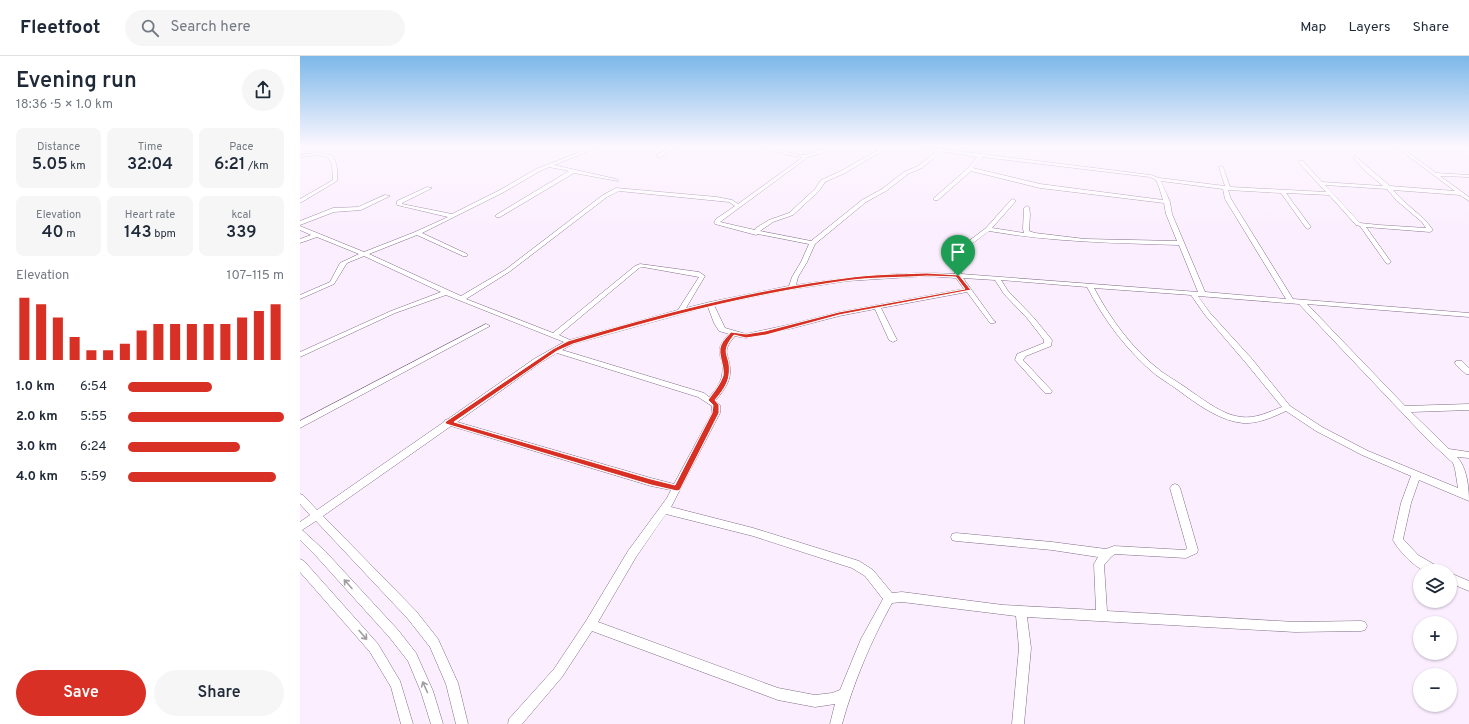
<!DOCTYPE html>
<meta charset="utf-8">
<style>
:root{--surface:#fff;--page:#f6f6f7;--text:#1f2937;--muted:#747a83;--line:#e0e1e3;--accent:#d93025}
body{margin:0;font-family:Overpass,sans-serif;background:var(--page);color:var(--text);height:100vh;display:flex;flex-direction:column;font-size:15px;white-space:nowrap}
*{box-sizing:border-box;margin:0}
p{font-size:13px;color:var(--muted)}
.icon{flex:none;width:22px;height:22px;fill:none;stroke:currentColor;stroke-width:2;stroke-linecap:round;stroke-linejoin:round}
.map{position:relative;flex:1;overflow:hidden}
.drawer{display:flex;flex-direction:column;background:var(--surface);width:300px}
.drawer>*{flex:none}
.controls{position:absolute;left:1113px;top:508px;display:grid;gap:8px}
.controls a{display:grid;place-items:center;width:44px;height:44px;border-radius:50%;background:var(--surface);box-shadow:0 1px 3px #0004;font-size:20px}
.pin{position:absolute;display:grid;place-items:center;width:34px;height:34px;color:#fff;margin:-41px -17px;border-radius:50% 50% 50% 0;rotate:-45deg;box-shadow:0 0 4px #0007}
.pin .icon{rotate:45deg}
.round{display:grid;place-items:center;flex:none;width:42px;height:42px;border-radius:21px;background:var(--page)}
.summary{display:flex;align-items:center;justify-content:space-between;height:68px;padding:0 16px}
h1{font-size:22px;font-weight:600;line-height:30px}
.figures{display:grid;grid-template-columns:repeat(3,1fr);gap:6px;height:68px;padding:4px 16px}
.figures div{display:grid;align-content:center;border-radius:8px;background:var(--page);text-align:center}
.figures b{font-size:17px;font-weight:600}
.figures small{font-size:11px;font-weight:400}
.figures p{font-size:11px}
.chart{height:112px;padding:8px 16px}
.chart p{display:flex;justify-content:space-between}
.chart svg{width:100%;height:72px;margin-top:4px;stroke:var(--accent);stroke-width:6}
.cta{display:flex;gap:8px;margin-top:auto;padding:8px 16px}
.cta a{flex:1;height:46px;border-radius:24px;background:var(--accent);color:#fff;font-size:16px;font-weight:600;line-height:46px;text-align:center}
.cta a+a{background:var(--page);color:var(--text)}
ul{padding:0 16px;list-style:none;font-size:13px}
li{display:grid;grid-template-columns:64px 48px 1fr;align-items:center;height:30px}
li i{height:10px;border-radius:5px;background:var(--accent)}
header{display:flex;align-items:center;gap:24px;box-sizing:border-box;height:56px;padding:0 20px;background:var(--surface);border-bottom:1px solid var(--line)}
header strong{font-size:19px}
nav{display:flex;gap:22px;margin-inline-start:auto;font-size:14px}
.search{width:280px;height:36px;background:var(--page);display:flex;align-items:center;gap:10px;box-sizing:border-box;padding:0 14px;border-radius:22px;color:var(--muted);font-size:15px}
main{display:flex;flex:1;min-height:0}
.map>svg:first-child{display:block}
.lines{fill:none;stroke-linecap:round;stroke-linejoin:round}
.street-casing{stroke:#816d86;stroke-width:1}
.street{fill:#fff;fill-rule:evenodd}
.oneway{stroke:#a19da2}
.route{fill:#d93025;stroke:#fff;fill-rule:evenodd}
</style>
<header>
<strong>Fleetfoot</strong>
<div class="search"><svg class="icon" aria-label="search" viewBox="0 0 24 24"><circle cx="10" cy="10" r="6"/><path d="M15 15l6 6"/></svg>Search here</div>
<nav><a>Map</a><a>Layers</a><a>Share</a></nav>
</header>
<main>
<section class="drawer">
<div class="summary"><div><h1>Evening run</h1><p>18:36 · 5 × 1.0 km</p></div><a class="round"><svg class="icon" aria-label="share" viewBox="0 0 24 24"><path d="M12 15V3M7 8l5-5 5 5M5 13v7h14v-7"/></svg></a></div>
<div class="figures">
<div><p>Distance</p><b>5.05<small> km</small></b></div>
<div><p>Time</p><b>32:04</b></div>
<div><p>Pace</p><b>6:21<small> /km</small></b></div>
</div>
<div class="figures">
<div><p>Elevation</p><b>40<small> m</small></b></div>
<div><p>Heart rate</p><b>143<small> bpm</small></b></div>
<div><p>kcal</p><b>339</b></div>
</div>
<div class="chart"><p><span>Elevation</span>107–115 m</p>
<svg viewBox="0 0 160 44" preserveAspectRatio="none"><path d="M5 44V6M15 44V10M25 44V18M35 44V30M45 44V38M55 44V38M65 44V34M75 44V26M85 44V22M95 44V22M105 44V22M115 44V22M125 44V22M135 44V18M145 44V14M155 44V10"/></svg>
</div>
<ul>
<li><b>1.0 km</b>6:54<i style="width:54%"></i></li>
<li><b>2.0 km</b>5:55<i style="width:100%"></i></li>
<li><b>3.0 km</b>6:24<i style="width:72%"></i></li>
<li><b>4.0 km</b>5:59<i style="width:95%"></i></li>
</ul>
<div class="cta"><a>Save</a><a>Share</a></div>
</section>
<div class="map">
<svg width="1169" height="668" viewBox="0 0 1169 668">
<rect width="100%" height="100%" fill="#fbeeff"/>
<g class="lines">
<g class="street-casing">
<g id="street">
<path d="M 293,91 L 299,91 L 254,109 L 316,123 L 318,124 L 318,125 L 274,117 L 200,161 L 196,161 L 196,159 L 269,115 L 249,111 L 240,115 L 204,136 L 122,177 L 167,198 L 167,200 L 163,200 L 117,179 L 69,198 L 161,240 L 205,214 L 303,139 L 316,132 L 417,141 L 432,144 L 438,148 L 503,101 L 488,99 L 462,91 C 477,91 490,99 505,99 C 514,98 522,91 531,91 L 522,97 L 508,101 L 420,166 L 455,174 L 456,172 L 469,164 L 489,157 L 515,133 L 521,124 L 541,115 L 578,94 L 572,91 L 578,91 L 584,94 L 545,117 L 525,126 L 519,135 L 493,159 L 473,166 L 460,175 L 511,185 L 562,144 L 582,133 L 604,116 L 618,110 L 637,95 L 625,91 L 851,119 L 859,122 L 925,130 L 919,111 L 921,110 L 923,111 L 930,131 L 1026,136 L 999,107 L 999,105 L 1003,105 L 1022,126 L 1083,130 L 1064,114 L 1053,101 L 1055,100 L 1090,130 L 1155,135 L 1096,91 L 1101,91 L 1136,117 L 1169,119 L 1169,121 L 1140,120 L 1169,141 L 1169,145 L 1160,139 L 1093,134 C 1105,149 1122,158 1133,174 L 1130,176 L 1066,171 L 1091,206 L 1088,208 L 1086,207 L 1060,170 L 1056,169 L 1029,139 L 986,137 L 1011,171 L 1008,173 L 1006,172 L 981,137 L 928,134 L 931,143 L 993,243 L 1169,257 L 1169,261 L 1007,248 L 1105,350 L 1169,348 L 1169,354 L 1111,356 L 1149,393 L 1169,396 L 1169,402 L 1157,401 C 1167,411 1169,432 1169,445 L 1119,424 L 1111,447 L 1103,483 L 1118,499 L 1140,512 L 1141,515 C 1136,515 1130,516 1125,515 C 1114,511 1098,494 1093,484 L 1101,447 L 1111,420 L 1062,399 L 1016,375 L 986,355 C 973,361 958,368 943,367 C 922,365 903,352 886,340 C 876,332 866,326 856,319 C 827,295 804,264 787,231 L 701,224 L 708,235 L 734,262 L 752,284 L 751,290 L 726,300 L 723,304 L 752,335 L 751,337 L 745,337 L 715,304 L 717,298 L 744,287 L 744,284 L 727,262 L 704,238 L 695,224 L 663,222 L 694,265 L 696,266 L 694,267 L 690,267 L 667,236 L 581,252 L 597,284 L 593,286 L 589,284 L 575,253 L 539,260 L 493,272 L 446,282 L 435,280 C 419,298 431,298 430,317 C 430,327 421,338 415,345 L 420,349 L 420,357 L 371,451 L 453,472 L 559,505 L 573,514 L 592,537 L 602,536 L 703,549 L 796,554 L 794,508 L 798,501 L 752,494 L 656,485 L 652,484 L 651,481 L 652,478 L 656,477 L 752,486 L 806,493 L 814,490 L 885,494 L 887,492 L 870,432 L 872,429 L 875,428 L 878,429 L 880,432 L 898,494 L 897,497 L 886,502 L 815,498 L 811,501 L 804,509 L 807,555 L 995,566 L 1061,565 L 1065,566 L 1067,570 L 1065,574 L 1061,575 L 995,576 L 727,561 L 731,592 L 724,668 L 712,668 L 719,592 L 716,560 L 602,546 L 592,547 C 571,585 554,625 542,668 L 530,668 L 535,648 L 515,651 L 478,644 L 292,575 L 262,621 L 222,668 L 208,668 L 209,663 L 254,613 L 286,565 L 328,495 L 367,442 L 371,434 L 351,430 L 151,370 L 23,460 L 116,555 L 138,583 L 158,627 L 168,668 L 156,668 L 146,628 L 130,591 L 108,563 L 16,465 L 2,474 L 25,495 L 98,574 L 116,597 L 133,635 L 143,668 L 131,668 L 121,636 L 108,605 L 90,582 L 17,501 L 0,484 L 0,466 L 10,459 L 0,448 L 0,438 L 3,439 L 17,454 L 144,366 L 145,364 L 148,363 L 234,303 L 264,286 L 146,239 L 95,257 L 0,301 L 0,296 L 91,255 L 141,236 L 64,200 L 47,207 L 45,210 L 34,228 L 0,243 L 0,239 L 30,226 L 40,207 L 59,198 L 17,181 L 0,187 L 0,183 L 11,179 L 0,174 L 0,170 L 64,196 L 115,176 L 148,161 L 97,149 L 97,145 L 127,131 L 132,132 L 102,147 L 102,148 L 152,158 L 200,134 L 236,113 ZM 642,95 L 677,101 L 668,112 L 634,142 L 634,144 L 638,144 L 671,115 L 740,132 L 864,147 L 866,158 L 877,185 L 785,183 L 735,177 L 729,175 L 730,158 L 729,151 L 727,150 L 724,152 L 723,173 L 724,177 L 692,172 L 715,146 L 716,145 L 713,143 L 711,144 L 686,172 L 661,191 L 655,200 L 655,218 C 602,215 549,221 496,229 L 498,221 L 507,206 L 515,188 L 566,146 L 586,135 L 608,118 L 622,112 ZM 682,101 L 850,121 L 856,124 L 859,131 L 863,144 L 740,128 L 673,112 ZM 861,125 L 923,133 L 925,143 L 986,243 L 905,236 L 872,158 L 870,146 ZM 1025,129 L 1087,133 L 1096,144 L 1122,166 L 1126,172 L 1079,169 L 1060,167 ZM 319,135 L 429,146 L 435,150 L 416,163 L 414,167 L 415,168 L 456,179 L 458,178 L 509,188 L 501,206 L 492,221 L 489,230 L 410,246 L 386,252 L 405,220 L 399,216 L 340,208 L 335,210 L 253,277 L 166,243 L 209,216 L 307,141 ZM 689,175 C 752,186 815,187 879,189 L 898,236 L 661,218 L 661,200 L 665,193 ZM 343,211 L 399,221 L 378,254 L 270,284 L 259,279 L 339,212 ZM 627,220 L 656,222 L 664,233 L 539,256 L 492,268 L 446,278 L 425,272 L 414,249 L 487,234 L 547,225 ZM 794,232 L 891,239 L 905,259 L 946,307 L 982,351 C 969,356 955,363 941,361 C 923,359 907,346 892,336 C 883,329 872,323 862,316 C 833,294 811,264 794,232 ZM 898,240 L 999,248 L 1128,384 L 1153,407 L 1155,413 L 1158,432 L 1068,395 L 1022,371 L 990,350 L 952,303 L 910,257 ZM 408,251 L 414,267 L 419,275 L 429,278 C 410,298 426,299 422,319 C 421,327 415,335 409,341 L 404,337 L 262,294 L 273,288 ZM 257,297 L 398,341 L 412,350 L 412,357 L 374,428 L 351,422 L 157,366 L 240,307 ZM 366,458 L 453,480 L 552,512 L 565,520 L 583,543 L 561,583 L 540,634 L 532,637 L 515,639 L 478,632 L 298,566 L 336,501 Z"/>
<path d="M 370,91 L 375,91 L 361,101 L 357,101 L 357,99 Z"/>
<path d="M 18,97 L 32,99 C 37,107 38,115 37,125 L 0,147 L 0,143 L 33,124 L 32,109 L 28,101 L 18,99 L 0,101 L 0,99 Z"/>
<path d="M 85,139 L 90,140 L 61,154 L 34,156 L 0,169 L 0,165 L 33,152 L 58,151 Z"/>
<path d="M 186,268 L 190,270 L 188,271 L 0,372 L 0,365 Z"/>
<path d="M 1156,305 L 1162,305 L 1169,312 L 1169,318 L 1166,318 L 1156,309 L 1155,307 Z"/>
<path d="M 0,503 L 4,505 L 78,588 L 100,625 L 113,668 L 101,668 L 91,631 L 70,596 L 0,516 Z"/>
<path d="M 1150,517 L 1169,525 L 1169,535 L 1150,527 Z"/>
</g>
</g>
<use href="#street" class="street"/>
</g>
<defs><path id="oneway-shaft" d="M-6 0H5M1.5-3L5.5 0L1.5 3" fill="none" stroke-width="1.6" stroke-linecap="round" stroke-linejoin="round"/></defs>
<g class="oneway">
<use href="#oneway-shaft" transform="translate(48 528) rotate(-132)"/>
<use href="#oneway-shaft" transform="translate(63 579) rotate(49)"/>
<use href="#oneway-shaft" transform="translate(125 631) rotate(-114)"/>
</g>
<linearGradient id="sky" x2="0" y2="1"><stop stop-color="#7cb8e9"/><stop offset="0.49" stop-color="#fdf7ff"/><stop offset="1" stop-color="#fdf7ff" stop-opacity="0"/></linearGradient>
<rect width="1169" height="184" fill="url(#sky)"/>
<path class="route" d="M 627,217 L 659,219 L 671,234 L 539,259 L 466,279 L 446,282 L 434,279 C 418,299 432,298 429,319 C 428,328 421,337 415,344 L 419,349 L 419,357 L 380,434 L 377,435 L 351,429 L 146,368 L 145,366 L 253,293 L 268,285 C 359,258 451,234 545,222 C 572,218 600,218 627,217 ZM 627,220 L 656,221 L 665,233 L 539,256 L 465,275 L 446,278 L 431,276 C 428,280 423,284 421,289 C 417,298 425,310 423,320 C 420,329 413,337 408,344 L 413,349 L 412,357 L 375,429 L 351,423 L 154,366 L 257,295 L 273,288 C 362,261 452,238 545,225 C 572,221 600,222 627,220 Z"/>
</svg>
<div class="controls">
<a><svg class="icon" aria-label="layers" viewBox="0 0 24 24"><path d="M12 4l9 5-9 5-9-5zM3 14l9 5 9-5"/></svg></a>
<a>+</a>
<a>−</a>
</div>
<div class="pin" style="left:658px;top:220px;background:#1e9e55"><svg class="icon" aria-label="arrive" viewBox="0 0 24 24"><path d="M6 21V4h12l-3 4 3 4H6"/></svg></div>
</div>
</main>
